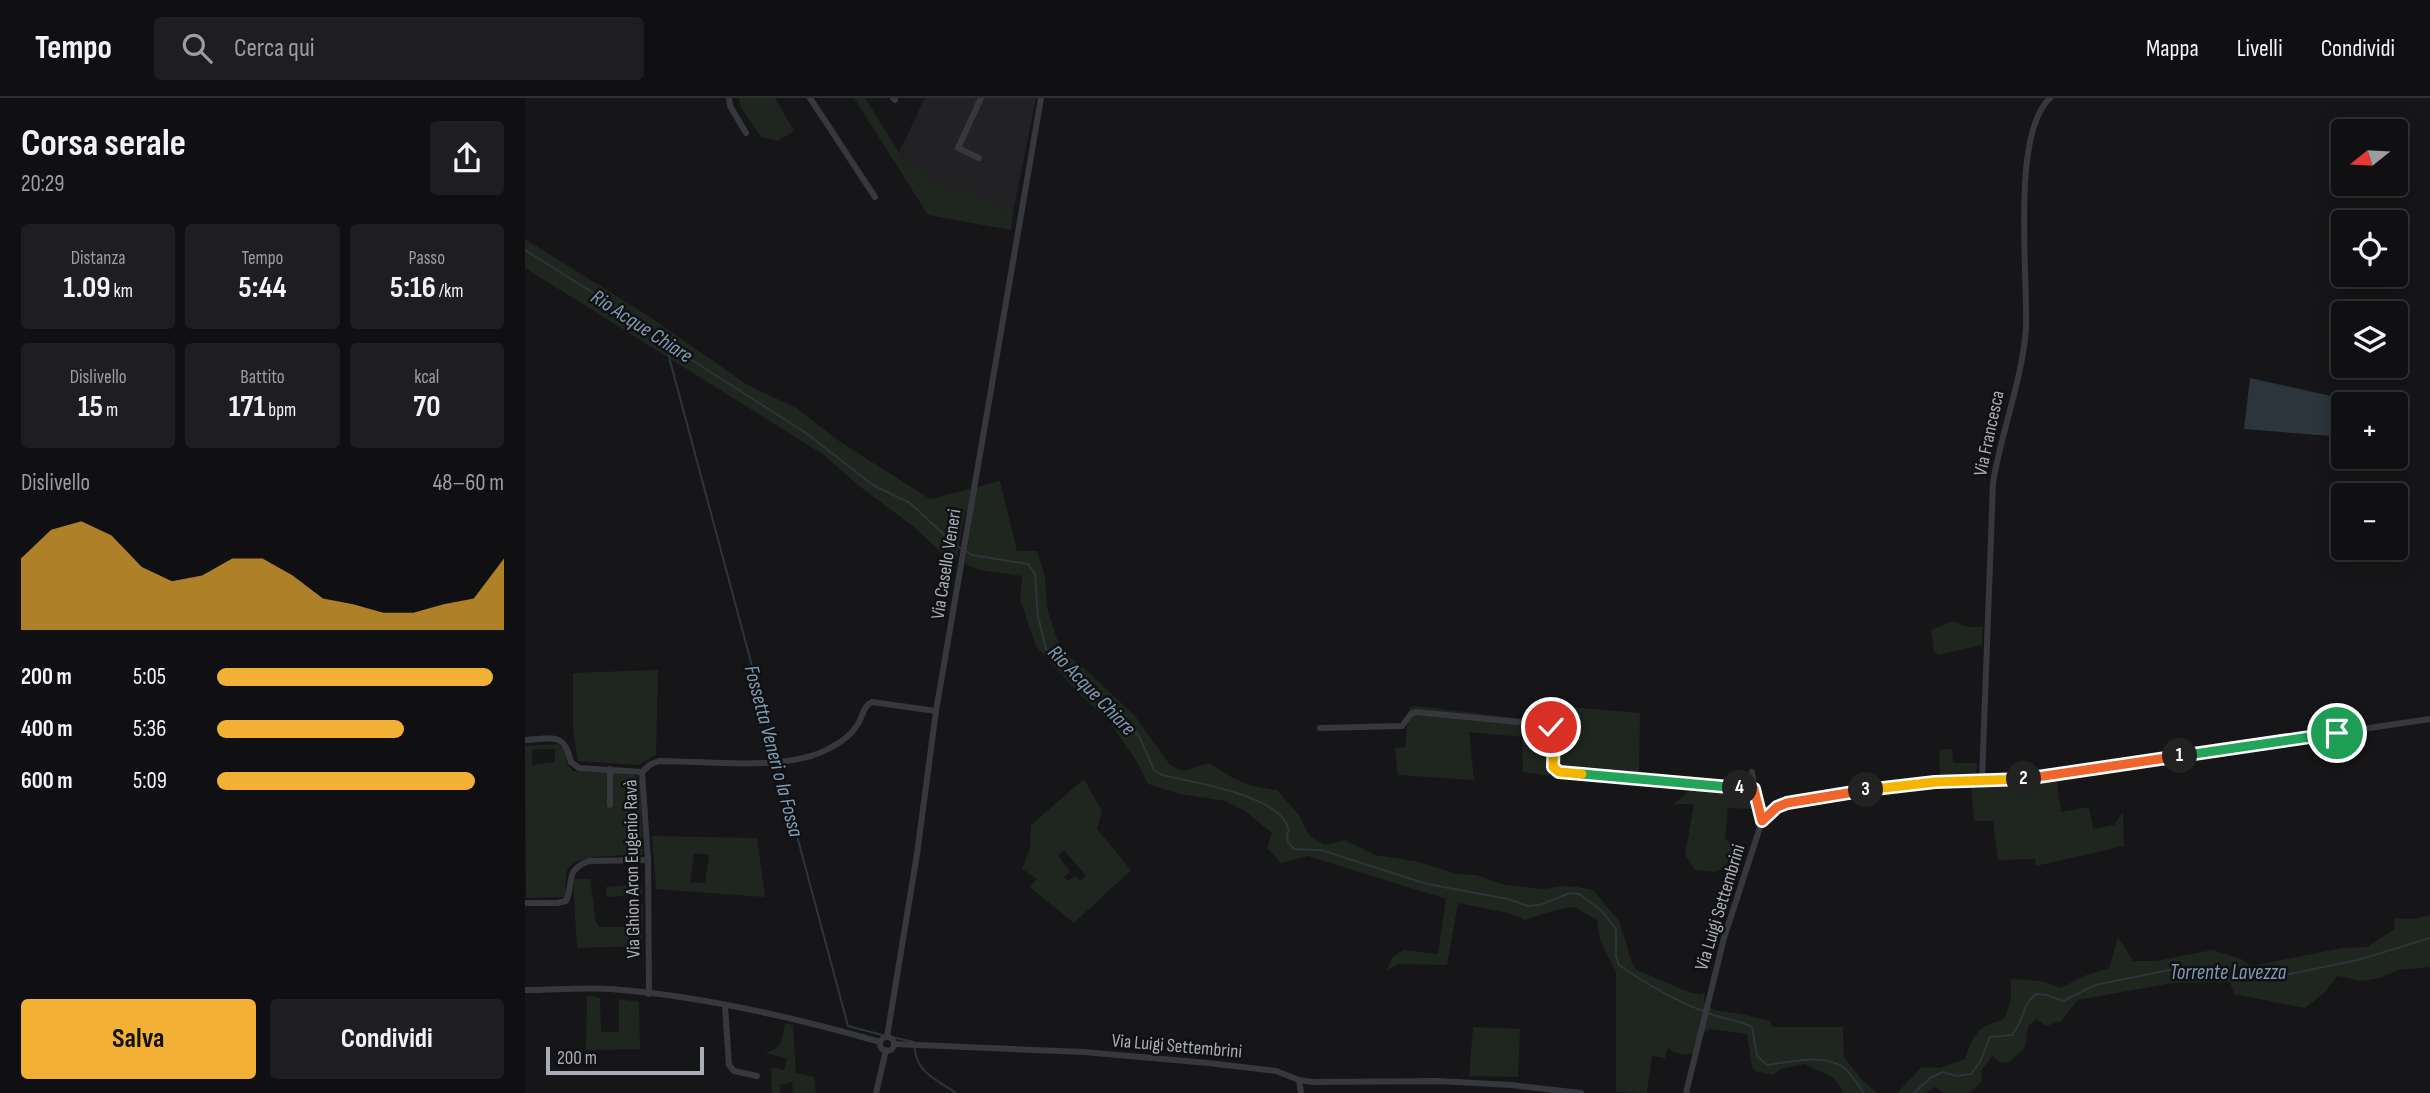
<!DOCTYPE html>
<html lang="it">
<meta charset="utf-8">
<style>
:root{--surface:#101012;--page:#1e1e20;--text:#f1f3f6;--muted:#9c9d9f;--line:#303032;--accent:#f2b134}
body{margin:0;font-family:"Sofia Sans Condensed",sans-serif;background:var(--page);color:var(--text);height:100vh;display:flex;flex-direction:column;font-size:26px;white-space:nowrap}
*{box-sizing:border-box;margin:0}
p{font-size:23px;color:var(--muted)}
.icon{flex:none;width:38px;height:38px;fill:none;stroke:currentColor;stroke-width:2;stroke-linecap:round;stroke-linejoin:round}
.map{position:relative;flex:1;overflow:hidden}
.drawer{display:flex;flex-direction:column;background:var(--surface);width:525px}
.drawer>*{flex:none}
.needle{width:46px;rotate:252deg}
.controls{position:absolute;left:1806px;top:21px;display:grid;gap:14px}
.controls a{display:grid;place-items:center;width:77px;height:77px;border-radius:7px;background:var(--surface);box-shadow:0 4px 18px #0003,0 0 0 2px var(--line);font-size:35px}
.scale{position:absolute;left:21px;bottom:18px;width:158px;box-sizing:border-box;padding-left:7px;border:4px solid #a8adb8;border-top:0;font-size:19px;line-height:24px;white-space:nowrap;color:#a8adb8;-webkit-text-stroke:5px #111113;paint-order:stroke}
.pin{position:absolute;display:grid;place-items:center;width:60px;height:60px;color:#fff;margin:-30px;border:4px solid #fff;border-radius:50%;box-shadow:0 2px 7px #0007}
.km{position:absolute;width:35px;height:35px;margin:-18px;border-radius:50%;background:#222;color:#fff;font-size:19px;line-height:35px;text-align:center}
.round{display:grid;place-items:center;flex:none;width:74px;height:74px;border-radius:7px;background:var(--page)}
.summary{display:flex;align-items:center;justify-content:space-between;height:119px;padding:0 21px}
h1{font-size:38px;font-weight:700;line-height:52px}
.figures{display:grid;grid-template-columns:repeat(3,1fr);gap:10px;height:119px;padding:7px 21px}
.figures div{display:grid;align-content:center;border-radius:7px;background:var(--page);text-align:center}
.figures b{font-size:30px;font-weight:700}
.figures small{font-size:19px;font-weight:400}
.figures p{font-size:19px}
.chart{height:196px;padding:14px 21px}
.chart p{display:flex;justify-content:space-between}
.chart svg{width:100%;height:126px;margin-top:7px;fill:var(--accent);opacity:.7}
.primary-button{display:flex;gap:14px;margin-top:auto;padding:14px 21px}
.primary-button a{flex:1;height:80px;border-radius:7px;background:var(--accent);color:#111;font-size:28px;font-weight:700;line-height:80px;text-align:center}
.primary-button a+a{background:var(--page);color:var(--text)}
ul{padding:0 21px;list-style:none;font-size:23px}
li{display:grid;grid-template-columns:112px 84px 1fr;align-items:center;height:52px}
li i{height:18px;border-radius:9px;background:var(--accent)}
header{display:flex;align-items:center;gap:42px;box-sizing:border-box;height:98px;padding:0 35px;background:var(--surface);border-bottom:2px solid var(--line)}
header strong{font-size:33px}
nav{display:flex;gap:38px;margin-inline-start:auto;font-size:24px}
.search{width:490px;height:63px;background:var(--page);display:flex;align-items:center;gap:18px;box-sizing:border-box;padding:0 24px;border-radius:7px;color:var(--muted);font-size:26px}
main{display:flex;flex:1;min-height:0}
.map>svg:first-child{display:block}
.built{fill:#222225}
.green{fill:#1e261f;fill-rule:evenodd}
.water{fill:#2c353c}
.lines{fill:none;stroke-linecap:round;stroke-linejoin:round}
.stream{stroke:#2c353c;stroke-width:2}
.minor{stroke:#37383d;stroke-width:6}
.split-1-casing{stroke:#fff;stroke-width:14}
.split-2-casing{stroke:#fff;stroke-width:14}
.split-3-casing{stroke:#fff;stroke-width:14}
.split-4-casing{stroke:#fff;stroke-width:14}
.split-5-casing{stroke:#fff;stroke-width:14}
.split-6-casing{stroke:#fff;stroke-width:14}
.split-1{stroke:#22a559;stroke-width:9}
.split-2{stroke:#f0652b;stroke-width:9}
.split-3{stroke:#f5b400;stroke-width:9}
.split-4{stroke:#f0652b;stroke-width:9}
.split-5{stroke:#22a559;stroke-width:9}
.split-6{stroke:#f5b400;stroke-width:9}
.labels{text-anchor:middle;stroke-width:5;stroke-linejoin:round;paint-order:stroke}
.street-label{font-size:19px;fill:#a8adb8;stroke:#111113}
.water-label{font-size:21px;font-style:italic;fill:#7f9bb3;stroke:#111113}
</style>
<header>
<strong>Tempo</strong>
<div class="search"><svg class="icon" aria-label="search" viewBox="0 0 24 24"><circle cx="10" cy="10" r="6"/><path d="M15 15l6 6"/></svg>Cerca qui</div>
<nav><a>Mappa</a><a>Livelli</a><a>Condividi</a></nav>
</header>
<main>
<section class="drawer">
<div class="summary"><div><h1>Corsa serale</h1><p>20:29</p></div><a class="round"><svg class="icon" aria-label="share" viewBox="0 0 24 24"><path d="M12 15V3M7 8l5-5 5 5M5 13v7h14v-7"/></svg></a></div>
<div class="figures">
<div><p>Distanza</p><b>1.09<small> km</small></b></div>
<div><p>Tempo</p><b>5:44</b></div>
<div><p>Passo</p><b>5:16<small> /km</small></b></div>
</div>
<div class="figures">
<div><p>Dislivello</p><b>15<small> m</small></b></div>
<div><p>Battito</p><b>171<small> bpm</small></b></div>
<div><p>kcal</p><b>70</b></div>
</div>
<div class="chart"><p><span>Dislivello</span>48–60 m</p>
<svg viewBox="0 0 160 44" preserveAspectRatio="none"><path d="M0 44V19L10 9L20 6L30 11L40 22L50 27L60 25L70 19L80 19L90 25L100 33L110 35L120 38L130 38L140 35L150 33L160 19V44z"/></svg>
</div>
<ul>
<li><b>200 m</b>5:05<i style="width:96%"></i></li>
<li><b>400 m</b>5:36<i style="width:65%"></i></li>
<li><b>600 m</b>5:09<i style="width:90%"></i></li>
</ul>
<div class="primary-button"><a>Salva</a><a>Condividi</a></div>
</section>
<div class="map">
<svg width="1905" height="995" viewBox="0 0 1905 995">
<rect width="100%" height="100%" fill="#161618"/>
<path class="built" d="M 400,0 L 511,0 L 488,114 L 482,114 L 435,92 L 433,95 L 411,84 L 379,62 L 374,54 Z"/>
<g class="green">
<path d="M 214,0 L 250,0 L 269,33 L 253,43 L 236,39 L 216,10 Z"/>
<path d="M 329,0 L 340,0 L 379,62 L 412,84 L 433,95 L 436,91 L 482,114 L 488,114 L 486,132 L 403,117 Z"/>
<path d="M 0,141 L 125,219 L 221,286 L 271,310 L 314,343 L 405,401 L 475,383 L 492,453 L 512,453 L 520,478 L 522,510 L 532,541 L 541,556 L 562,573 L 610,618 L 645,667 L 658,673 L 684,665 L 708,680 L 727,688 L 752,692 L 774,717 L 784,737 L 800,747 L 820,742 L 850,757 L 890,763 L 932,776 L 951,777 L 980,787 L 1018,791 L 1038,788 L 1053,789 L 1068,792 L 1094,823 L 1107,865 L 1112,872 L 1166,895 L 1176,896 L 1180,894 L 1179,904 L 1189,912 L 1217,916 L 1245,923 L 1247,929 L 1318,929 L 1319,959 L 1337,982 L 1352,995 L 1319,995 L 1309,980 L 1279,966 L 1256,971 L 1248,977 L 1230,973 L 1227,969 L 1222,936 L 1185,931 L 1179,935 L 1174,954 C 1162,956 1152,959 1143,949 L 1140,960 L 1127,958 L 1122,995 L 1091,994 L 1091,874 L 1075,842 L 1072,822 L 1049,809 L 1030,812 L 1000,822 L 983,815 L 933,805 L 922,867 L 873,866 L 862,873 L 867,860 L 878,852 L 913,856 L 921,801 L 783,758 L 756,765 L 742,750 L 747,735 L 720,713 L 700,703 L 655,696 L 623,686 L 612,664 L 585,624 L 553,594 L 511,548 L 495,501 L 497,478 L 455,472 L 440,466 L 448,413 L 440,414 L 431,462 L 419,457 L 389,429 L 334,388 L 299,357 L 0,170 Z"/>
<path d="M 1428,523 L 1442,529 L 1457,529 L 1457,547 L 1413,557 L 1409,553 L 1406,532 Z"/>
<path d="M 133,572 L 131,657 L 113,667 L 53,663 L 48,632 L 48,575 Z"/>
<path d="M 889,608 L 1034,625 L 1034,608 L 1115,615 L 1114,675 L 1025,668 L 1024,678 L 998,674 L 997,639 L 944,634 L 949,682 L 873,677 L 870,650 L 880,649 L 884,610 Z"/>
<path d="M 32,646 L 41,651 L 42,666 L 48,673 L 104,674 L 115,682 L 118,757 C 101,758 52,755 43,771 C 39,778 41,790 41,799 L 1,800 L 0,648 ZM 7,651 L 30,651 L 30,664 L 7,667 Z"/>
<path d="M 1427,651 L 1428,665 L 1452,665 L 1451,677 L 1415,678 L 1414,652 Z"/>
<path d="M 1531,679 L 1536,714 L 1564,709 L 1568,731 L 1589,727 L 1598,714 L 1599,748 L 1511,768 L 1510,761 L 1473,762 L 1468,723 L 1449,723 L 1446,686 L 1492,685 Z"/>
<path d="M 559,681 L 577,713 L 572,731 L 606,772 L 549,825 L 507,791 L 505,789 L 512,781 L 497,771 L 505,750 L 506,727 ZM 539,752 L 561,778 L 555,783 L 550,778 L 543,783 L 539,779 L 545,773 L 533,758 Z"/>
<path d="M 1170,688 L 1227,692 L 1230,711 L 1203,710 L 1200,742 L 1215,747 L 1217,760 L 1213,767 L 1190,774 L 1170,772 L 1160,757 L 1169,706 L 1149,706 Z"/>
<path d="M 127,738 L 232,740 L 240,799 L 131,791 ZM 169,755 L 184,757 L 180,785 L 165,784 Z"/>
<path d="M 48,781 L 65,781 L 71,825 L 75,829 L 108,829 L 106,806 L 113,804 L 118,806 L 117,848 L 52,850 Z"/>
<path d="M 117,786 L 117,797 L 82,799 L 81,789 Z"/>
<path d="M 1905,817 L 1905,869 L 1873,872 L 1855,880 L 1837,883 L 1812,878 L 1800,894 L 1780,910 L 1709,896 L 1705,884 L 1648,885 L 1553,902 L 1536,923 L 1521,928 L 1511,921 L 1503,929 L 1500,949 L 1485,964 L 1475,964 L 1467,958 L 1457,972 L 1456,984 L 1445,995 L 1419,995 L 1410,989 L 1400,995 L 1372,995 L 1397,969 L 1415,970 L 1440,961 C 1449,934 1452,930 1479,921 L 1486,903 L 1486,881 L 1516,883 L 1536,890 L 1559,878 L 1584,870 L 1593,839 L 1608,863 L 1630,863 L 1688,852 L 1716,861 L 1727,868 L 1817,850 L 1842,849 L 1870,831 L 1869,820 L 1889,821 Z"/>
<path d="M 62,897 L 75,900 L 76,934 L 94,934 L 94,901 L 114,904 L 115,951 L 61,952 Z"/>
<path d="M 260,925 L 268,927 L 271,975 L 289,979 L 291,995 L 265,995 L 268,993 L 267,984 L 255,987 L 255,995 L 247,995 L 246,969 L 259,972 L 262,960 L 240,955 C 258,950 257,941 260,925 Z"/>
<path d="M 948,929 L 995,931 L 993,979 L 944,978 Z"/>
</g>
<path class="water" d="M 1725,280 L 1824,302 L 1823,306 L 1818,306 L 1818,339 L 1719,331 Z"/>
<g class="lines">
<g class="stream">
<path d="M 0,152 L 81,203 L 162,259 L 281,335 L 348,387 L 385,405 L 428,445 L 437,451"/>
<path d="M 140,244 L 252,661"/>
<path d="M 442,454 L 447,457 L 503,466 L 510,476 L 513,518 L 521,551 L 566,588 L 614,638 L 629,672 L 637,677 C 668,684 734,695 756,718 C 760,722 762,727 764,732 L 762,736 L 763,744 L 769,751 L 796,752 L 902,786 L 983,801 L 1003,808 L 1015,807 L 1045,795 L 1054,796 L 1076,812 L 1091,831 L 1091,858 L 1094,867 C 1122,887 1153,904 1185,916 C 1200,921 1213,922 1227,929 L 1232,958 L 1242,967 C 1265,964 1297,955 1318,969 C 1326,975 1333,987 1339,995"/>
<path d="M 253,667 L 323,928 L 361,938"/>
<path d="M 366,939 L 389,944 C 390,975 408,979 431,995"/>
<path d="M 1389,995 L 1405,980 L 1418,974 L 1431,978 L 1446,976 L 1455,964 L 1465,939 L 1487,937 C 1499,923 1496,908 1511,896 L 1522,897 L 1538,903 L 1570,887 L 1654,870 L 1755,878 L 1833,862 L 1905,840"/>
</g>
<g class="minor">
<path d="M 204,0 L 205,8 L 221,35"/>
<path d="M 285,0 L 350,99"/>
<path d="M 368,0 L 370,2"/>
<path d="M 454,60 L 433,50 L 456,0"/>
<path d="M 795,630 L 877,628 L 886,616 L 890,614 L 1023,627 L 1029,633 L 1027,665 L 1033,674 L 1229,691"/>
<path d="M 0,642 C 27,641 39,633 46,664 L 54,670 L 117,674"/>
<path d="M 1227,674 L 1231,706 L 1237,723"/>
<path d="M 1457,682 L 1468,385 C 1476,334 1498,280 1501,229 C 1503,177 1486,36 1525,0"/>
<path d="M 85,707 L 85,671"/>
<path d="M 0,805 L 32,805 L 41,803 C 50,784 38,773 64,763 L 123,762"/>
<path d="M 0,892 C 28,892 58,889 86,891 C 177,898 268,919 355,944"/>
<path d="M 124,896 L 123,762 L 117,674 L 126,666 L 134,663 C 181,663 264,674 305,650 C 315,645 327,636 333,626 C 338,618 338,608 347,604 L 411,613"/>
<path d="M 200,908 L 204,967 L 209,973 L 232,978"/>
<path d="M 362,939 L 392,756 L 411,613 L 516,0"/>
<circle cx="362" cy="946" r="7"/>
<path d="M 369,946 L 559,954 L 683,965 L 751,973 L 774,982 L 788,984 L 913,983 L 986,987 L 1056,995"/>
<path d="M 774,982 L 776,995"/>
<path d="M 351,995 L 361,952"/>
<path d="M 1161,995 L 1199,840 L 1237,723 L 1252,710 L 1262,705 L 1384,686 L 1508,680 L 1905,621"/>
</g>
</g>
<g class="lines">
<g class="split-1-casing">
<path id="split-1" d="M 1655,658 L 1812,635"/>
</g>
<g class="split-2-casing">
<path id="split-2" d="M 1499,681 L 1655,658"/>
</g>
<g class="split-3-casing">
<path id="split-3" d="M 1341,692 L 1410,684 L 1499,681"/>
</g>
<g class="split-4-casing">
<path id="split-4" d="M 1215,690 L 1229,691 L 1237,723 L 1252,709 L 1262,705 L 1341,692"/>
</g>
<g class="split-5-casing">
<path id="split-5" d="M 1057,676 L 1215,690"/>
</g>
<g class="split-6-casing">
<path id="split-6" d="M 1026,629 L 1029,634 L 1028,669 L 1034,674 L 1057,676"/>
</g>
<use href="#split-1" class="split-1"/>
<use href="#split-2" class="split-2"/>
<use href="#split-3" class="split-3"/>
<use href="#split-4" class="split-4"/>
<use href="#split-5" class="split-5"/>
<use href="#split-6" class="split-6"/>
</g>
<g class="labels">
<g class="street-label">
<text transform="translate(1463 335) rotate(-78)" y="7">Via Francesca</text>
<text transform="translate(420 466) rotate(-81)" y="7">Via Casello Veneri</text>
<text transform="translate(106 771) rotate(-91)" y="7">Via Ghion Aron Eugenio Ravà</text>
<text transform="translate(1194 809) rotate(-73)" y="7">Via Luigi Settembrini</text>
<text transform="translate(652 947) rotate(5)" y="7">Via Luigi Settembrini</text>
</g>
<g class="water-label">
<text transform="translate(117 228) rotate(33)" y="7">Rio Acque Chiare</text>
<text transform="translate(567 592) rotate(46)" y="7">Rio Acque Chiare</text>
<text transform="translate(249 653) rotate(75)" y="7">Fossetta Veneri o la Fossa</text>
<text x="1703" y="881">Torrente Lavezza</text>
</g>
</g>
</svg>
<div class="controls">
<a><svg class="needle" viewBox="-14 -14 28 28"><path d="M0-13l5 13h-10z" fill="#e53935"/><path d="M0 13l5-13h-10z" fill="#9c9d9f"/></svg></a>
<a><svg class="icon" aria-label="locate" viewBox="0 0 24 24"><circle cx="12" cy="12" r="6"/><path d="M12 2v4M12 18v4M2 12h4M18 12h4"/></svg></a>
<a><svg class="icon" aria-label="layers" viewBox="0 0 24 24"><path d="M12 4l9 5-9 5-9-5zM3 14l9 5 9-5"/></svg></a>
<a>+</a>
<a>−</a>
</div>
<div class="scale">200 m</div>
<div class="pin" style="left:1812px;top:635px;background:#1e9e55"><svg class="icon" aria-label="arrive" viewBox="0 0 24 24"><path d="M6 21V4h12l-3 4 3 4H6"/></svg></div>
<div class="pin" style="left:1026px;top:629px;background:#d93025"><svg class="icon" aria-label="check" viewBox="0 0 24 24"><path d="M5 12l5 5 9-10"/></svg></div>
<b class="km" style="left:1655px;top:658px">1</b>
<b class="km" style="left:1499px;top:681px">2</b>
<b class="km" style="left:1341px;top:692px">3</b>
<b class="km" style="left:1215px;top:690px">4</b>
</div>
</main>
